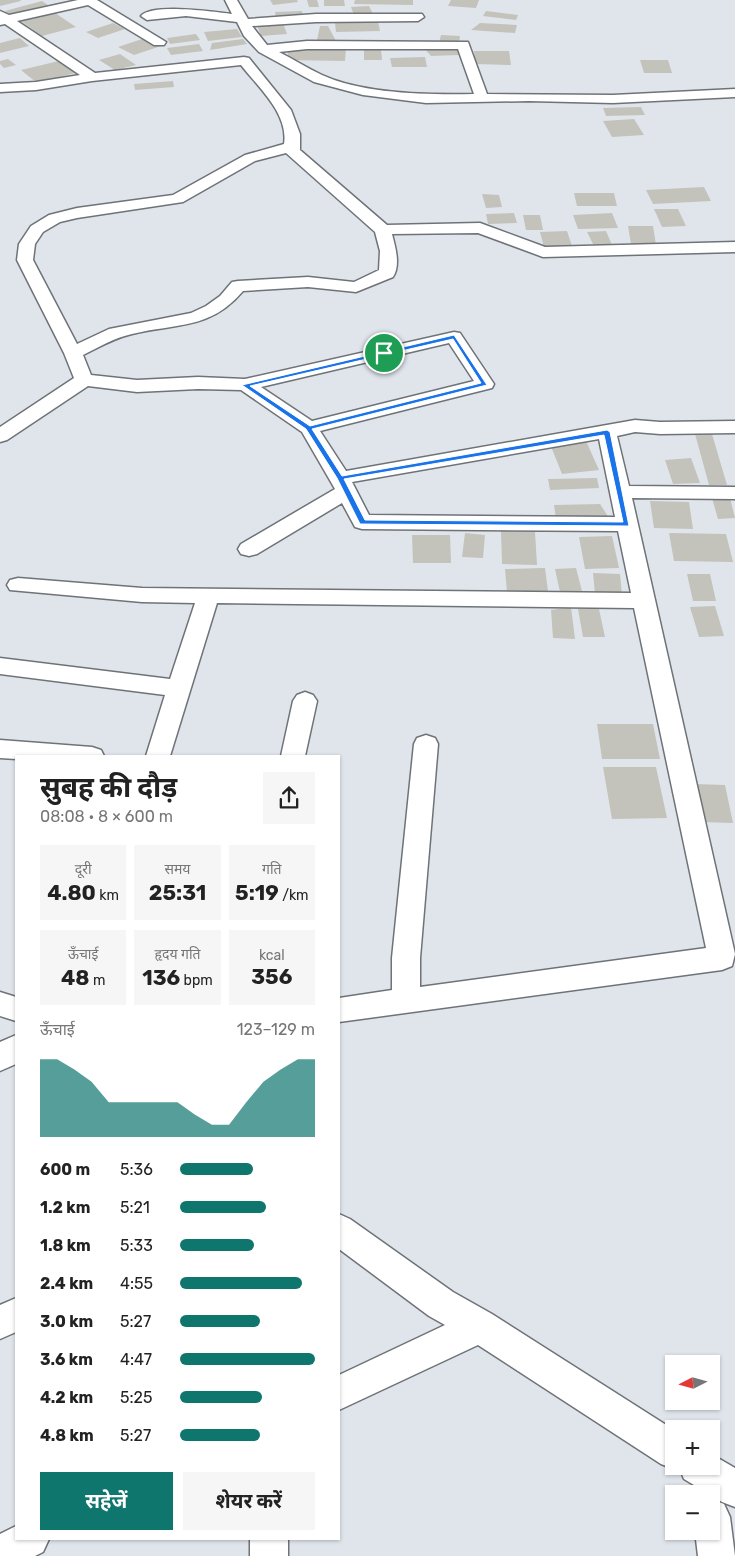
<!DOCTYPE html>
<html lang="hi">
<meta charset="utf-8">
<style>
:root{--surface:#fff;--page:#f6f6f6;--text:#222;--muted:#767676;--accent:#0f766e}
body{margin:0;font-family:Rubik,"Noto Sans Devanagari",sans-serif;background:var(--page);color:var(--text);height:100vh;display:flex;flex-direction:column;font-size:19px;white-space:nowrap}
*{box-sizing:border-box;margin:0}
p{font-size:16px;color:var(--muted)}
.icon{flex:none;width:28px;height:28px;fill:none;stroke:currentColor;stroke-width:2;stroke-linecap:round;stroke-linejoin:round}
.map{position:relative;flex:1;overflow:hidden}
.side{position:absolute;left:15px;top:755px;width:325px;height:785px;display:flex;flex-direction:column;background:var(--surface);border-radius:0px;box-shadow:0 1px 4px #0004}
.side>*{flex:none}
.needle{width:32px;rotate:264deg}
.controls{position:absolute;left:665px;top:1355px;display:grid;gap:10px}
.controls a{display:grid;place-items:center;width:55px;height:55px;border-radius:0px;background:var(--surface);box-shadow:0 1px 4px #0004;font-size:25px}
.pin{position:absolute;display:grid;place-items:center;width:42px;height:42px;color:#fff;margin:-21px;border:2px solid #fff;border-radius:50%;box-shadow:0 1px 5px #0007}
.round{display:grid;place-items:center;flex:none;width:52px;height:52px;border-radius:0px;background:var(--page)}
.summary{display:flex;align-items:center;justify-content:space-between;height:85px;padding:0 25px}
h1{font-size:28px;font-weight:700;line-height:38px}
.stats{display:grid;grid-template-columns:repeat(3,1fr);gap:8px;height:85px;padding:5px 25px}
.stats div{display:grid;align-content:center;border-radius:0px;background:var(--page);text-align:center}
.stats b{font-size:21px;font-weight:700}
.stats small{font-size:14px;font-weight:400}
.stats p{font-size:14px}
.chart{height:140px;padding:10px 25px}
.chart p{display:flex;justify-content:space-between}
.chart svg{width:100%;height:90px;margin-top:5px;fill:var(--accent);opacity:.7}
.primary-button{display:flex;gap:10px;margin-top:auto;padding:10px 25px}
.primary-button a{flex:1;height:58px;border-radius:0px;background:var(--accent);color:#fff;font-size:20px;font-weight:700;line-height:58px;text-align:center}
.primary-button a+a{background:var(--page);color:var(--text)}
ul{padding:0 25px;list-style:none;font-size:16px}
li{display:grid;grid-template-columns:80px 60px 1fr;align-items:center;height:38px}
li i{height:12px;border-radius:6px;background:var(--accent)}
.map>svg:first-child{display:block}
.building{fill:#c3c2bb}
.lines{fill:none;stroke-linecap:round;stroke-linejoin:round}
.minor-casing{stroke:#6e7378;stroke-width:3}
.minor{fill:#fff;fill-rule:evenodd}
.route{fill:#1a73e8;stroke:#fff;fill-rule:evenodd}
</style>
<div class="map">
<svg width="735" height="1556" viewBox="0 0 735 1556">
<rect width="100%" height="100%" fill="#e0e5ec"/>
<g class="building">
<path d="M 0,0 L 20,0 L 21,1 L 0,6 Z"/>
<path d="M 270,0 L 297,0 L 298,2 L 273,5 Z"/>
<path d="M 307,0 L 317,0 L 319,7 L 309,7 Z"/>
<path d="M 324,0 L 344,0 L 345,6 L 324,6 Z"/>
<path d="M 355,0 L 413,0 L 413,5 L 354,4 Z"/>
<path d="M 451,0 L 479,0 L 476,8 L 448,6 Z"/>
<path d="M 42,1 L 51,7 L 13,17 L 5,11 Z"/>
<path d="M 369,6 L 373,14 L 354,15 L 351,7 Z"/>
<path d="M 302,11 L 303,17 L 276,18 L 275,12 Z"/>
<path d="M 486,11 L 518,15 L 516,20 L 483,16 Z"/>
<path d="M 55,13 L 76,27 L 42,36 L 21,21 Z"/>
<path d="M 378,22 L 380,31 L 336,32 L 335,23 Z"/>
<path d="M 113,23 L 125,29 L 98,38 L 86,32 Z"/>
<path d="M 283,23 L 287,34 L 261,36 L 257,25 Z"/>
<path d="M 480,23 L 517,25 L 515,33 L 471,30 Z"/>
<path d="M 320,26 L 328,26 L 336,41 L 317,40 Z"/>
<path d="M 237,29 L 242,37 L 208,41 L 204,32 Z"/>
<path d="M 196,34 L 200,40 L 170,44 L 167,38 Z"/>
<path d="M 441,35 L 460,36 L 459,43 L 439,43 Z"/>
<path d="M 20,38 L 29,46 L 0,53 L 0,43 Z"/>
<path d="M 145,38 L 161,46 L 134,55 L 118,47 Z"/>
<path d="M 243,39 L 247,44 L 210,50 L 212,43 Z"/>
<path d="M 199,44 L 203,51 L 171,55 L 167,48 Z"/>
<path d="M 289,47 L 346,48 L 345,61 L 287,60 Z"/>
<path d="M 458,48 L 459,55 L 431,56 L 425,49 Z"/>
<path d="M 364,49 L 381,49 L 382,60 L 364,60 Z"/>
<path d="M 474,51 L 509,51 L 511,65 L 475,64 Z"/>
<path d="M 120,54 L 136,65 L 115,70 L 99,60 Z"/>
<path d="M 425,57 L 427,67 L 392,67 L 390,58 Z"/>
<path d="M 8,59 L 16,65 L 4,68 L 0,64 L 0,61 Z"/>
<path d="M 640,60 L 668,60 L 672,73 L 644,73 Z"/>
<path d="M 59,61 L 75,73 L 37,83 L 21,70 Z"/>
<path d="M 173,81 L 174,87 L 135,90 L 134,84 Z"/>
<path d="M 641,107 L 645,115 L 606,116 L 603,108 Z"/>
<path d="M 634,119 L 644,135 L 612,137 L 603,121 Z"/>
<path d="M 704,187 L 711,201 L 653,204 L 646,190 Z"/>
<path d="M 574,193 L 614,193 L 617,206 L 577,206 Z"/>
<path d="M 482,194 L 499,195 L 502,207 L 486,208 Z"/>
<path d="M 654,209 L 678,209 L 686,226 L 662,227 Z"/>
<path d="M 514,213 L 517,223 L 488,224 L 486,214 Z"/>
<path d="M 612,213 L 618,228 L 578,229 L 573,215 Z"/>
<path d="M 523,215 L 540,215 L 543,230 L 526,230 Z"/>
<path d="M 628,226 L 653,226 L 656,245 L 631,244 Z"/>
<path d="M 567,231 L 572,246 L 544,247 L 540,232 Z"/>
<path d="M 606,231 L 612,245 L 594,246 L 587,232 Z"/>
<path d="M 695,434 L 712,434 L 727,485 L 709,485 Z"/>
<path d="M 586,441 L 599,470 L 562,474 L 550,444 Z"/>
<path d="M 691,458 L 700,483 L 673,484 L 665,460 Z"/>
<path d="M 597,478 L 599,488 L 550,490 L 548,479 Z"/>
<path d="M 712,498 L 730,498 L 735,518 L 718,519 Z"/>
<path d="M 650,501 L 689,502 L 693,529 L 654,528 Z"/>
<path d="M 600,504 L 609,518 L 556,519 L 554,505 Z"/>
<path d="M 501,531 L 535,532 L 537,565 L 502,564 Z"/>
<path d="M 465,533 L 485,535 L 483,558 L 462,557 Z"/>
<path d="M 669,533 L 726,534 L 733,562 L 674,561 Z"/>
<path d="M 412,535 L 450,535 L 451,563 L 413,563 Z"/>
<path d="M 612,536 L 619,568 L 585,569 L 579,537 Z"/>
<path d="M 545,568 L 548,591 L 507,592 L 505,569 Z"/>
<path d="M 576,568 L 582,591 L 560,592 L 555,569 Z"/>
<path d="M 593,573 L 620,574 L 622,595 L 595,594 Z"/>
<path d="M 687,574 L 710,574 L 716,601 L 693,601 Z"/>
<path d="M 715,606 L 724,636 L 699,637 L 690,607 Z"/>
<path d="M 571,607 L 575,639 L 553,638 L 551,610 Z"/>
<path d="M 578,609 L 599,609 L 605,637 L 583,637 Z"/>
<path d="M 597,724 L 653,724 L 660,759 L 602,759 Z"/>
<path d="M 603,767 L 656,767 L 667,818 L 612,819 Z"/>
<path d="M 693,784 L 725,785 L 733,823 L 700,822 Z"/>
</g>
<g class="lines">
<g class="minor-casing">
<g id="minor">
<path d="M 78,0 L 97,0 L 166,42 L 164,45 L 154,45 L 88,5 L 17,21 L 95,73 L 244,57 L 249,58 L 291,110 L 300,134 L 300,150 L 387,225 L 480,223 L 545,247 L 735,242 L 735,252 L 543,257 L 478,233 L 392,234 C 395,246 401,265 393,277 L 356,292 L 308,287 L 243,291 C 210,330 177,323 132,334 C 114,338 99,347 83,355 L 91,375 L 137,380 L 198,377 L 245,379 L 454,332 L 460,333 L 494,384 L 492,388 L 320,431 L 346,471 L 635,420 L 660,422 L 735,421 L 735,433 L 660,434 L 635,432 L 617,436 L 629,486 L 735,487 L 735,499 L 632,498 L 735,954 L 732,966 L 722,970 L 339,1022 L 339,998 L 392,990 L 392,958 L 414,744 L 417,738 L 426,735 L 435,738 L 438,744 L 420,958 L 420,987 L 706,948 L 634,608 L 217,603 L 170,756 L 146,756 L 165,695 L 0,674 L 0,658 L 170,679 L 195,603 L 142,602 L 10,590 L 7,585 L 10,580 L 18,578 L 142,588 L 631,593 L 618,531 L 362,529 L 355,527 L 342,503 L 257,554 L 249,556 L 241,554 L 238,549 L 241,544 L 335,489 L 302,432 L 241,390 L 198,389 L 137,392 L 88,386 L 7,440 L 0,442 L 0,427 L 74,378 L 64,353 L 17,260 L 19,244 L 31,226 L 49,215 L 77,208 L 173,195 L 245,155 L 284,144 C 289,114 258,87 241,65 L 92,81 L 36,90 L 0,92 L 0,84 L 36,82 L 80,75 L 5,24 L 0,25 L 0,11 L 9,15 ZM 286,153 L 375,232 L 380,251 L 379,270 L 354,282 L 308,277 L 238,281 L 232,282 L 220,296 L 206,306 L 191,313 L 109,329 L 77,344 L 33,260 L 35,244 L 43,232 L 60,222 L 77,218 L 183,202 L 255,161 ZM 449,343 L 474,381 L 312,421 L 261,387 ZM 599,439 L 615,517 L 369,515 L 352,482 Z"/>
<path d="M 225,0 L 237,0 L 248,19 L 316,14 L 422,14 L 424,17 L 418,21 L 316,22 L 252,26 L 267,45 L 307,41 L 468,42 L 487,94 L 613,95 L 735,89 L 735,97 L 613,103 L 529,101 L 426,103 L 363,95 L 314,82 L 259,52 L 244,36 L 237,22 L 186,16 L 147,20 L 141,16 C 152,3 215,12 232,14 ZM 307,49 L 458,49 L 474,94 C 429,95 363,94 322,75 C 307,68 293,59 279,52 Z"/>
<path d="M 305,692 L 313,695 L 317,701 L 305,756 L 281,756 L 293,701 L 297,695 Z"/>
<path d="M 0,740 L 92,747 L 101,750 L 104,756 L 16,756 L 16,759 L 0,758 Z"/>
<path d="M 0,992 L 16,997 L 16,1021 L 0,1016 Z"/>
<path d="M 16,1035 L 16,1064 L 0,1071 L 0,1042 Z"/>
<path d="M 339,1214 L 350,1219 L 453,1292 L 492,1314 L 674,1430 L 674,1466 L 711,1466 L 711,1454 L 735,1468 L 735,1507 L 722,1502 L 684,1479 L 679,1467 L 674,1469 L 661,1464 L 478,1345 L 339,1410 L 339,1375 L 445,1325 L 429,1316 L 339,1249 Z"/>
<path d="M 16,1298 L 16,1332 L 0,1339 L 0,1305 Z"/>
<path d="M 711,1499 L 724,1504 L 730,1517 L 735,1556 L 698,1556 L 695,1531 L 711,1531 Z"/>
<path d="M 16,1526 L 16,1539 L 49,1539 L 43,1552 L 35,1556 L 0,1556 L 0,1534 Z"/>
<rect x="250" y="1539" width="38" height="17"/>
</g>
</g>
<use href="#minor" class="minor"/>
</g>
<path class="route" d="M 454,335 L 487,385 L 312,429 L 342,476 L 607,430 L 610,432 L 629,526 L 360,524 L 337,478 L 306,429 L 242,385 ZM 453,339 L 481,383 L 310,426 L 250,386 ZM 604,435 L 623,522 L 365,520 L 344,479 Z"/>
</svg>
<div class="controls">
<a><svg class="needle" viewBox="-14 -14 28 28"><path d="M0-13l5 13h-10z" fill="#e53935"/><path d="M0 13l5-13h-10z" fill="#767676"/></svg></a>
<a>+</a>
<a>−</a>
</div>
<div class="pin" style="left:384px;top:353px;background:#1e9e55"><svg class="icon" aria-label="arrive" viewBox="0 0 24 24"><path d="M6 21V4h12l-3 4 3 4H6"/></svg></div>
<section class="side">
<div class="summary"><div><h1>सुबह की दौड़</h1><p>08:08 · 8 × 600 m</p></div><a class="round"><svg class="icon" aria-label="share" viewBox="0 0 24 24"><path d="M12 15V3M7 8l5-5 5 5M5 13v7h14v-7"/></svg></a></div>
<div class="stats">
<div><p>दूरी</p><b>4.80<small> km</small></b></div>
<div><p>समय</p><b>25:31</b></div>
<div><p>गति</p><b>5:19<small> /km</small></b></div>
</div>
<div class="stats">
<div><p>ऊँचाई</p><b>48<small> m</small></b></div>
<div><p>हृदय गति</p><b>136<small> bpm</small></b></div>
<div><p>kcal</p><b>356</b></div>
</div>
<div class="chart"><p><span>ऊँचाई</span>123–129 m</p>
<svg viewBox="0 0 160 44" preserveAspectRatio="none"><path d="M0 44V6L10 6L20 11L30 17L40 27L50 27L60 27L70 27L80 27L90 33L100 38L110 38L120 27L130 17L140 11L150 6L160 6V44z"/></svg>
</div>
<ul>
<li><b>600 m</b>5:36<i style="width:54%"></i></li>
<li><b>1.2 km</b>5:21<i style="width:64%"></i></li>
<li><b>1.8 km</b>5:33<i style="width:55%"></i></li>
<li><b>2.4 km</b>4:55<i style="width:90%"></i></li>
<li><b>3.0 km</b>5:27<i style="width:59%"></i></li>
<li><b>3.6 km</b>4:47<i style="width:100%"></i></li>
<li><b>4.2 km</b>5:25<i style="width:61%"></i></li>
<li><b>4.8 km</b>5:27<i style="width:59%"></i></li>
</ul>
<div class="primary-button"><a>सहेजें</a><a>शेयर करें</a></div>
</section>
</div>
